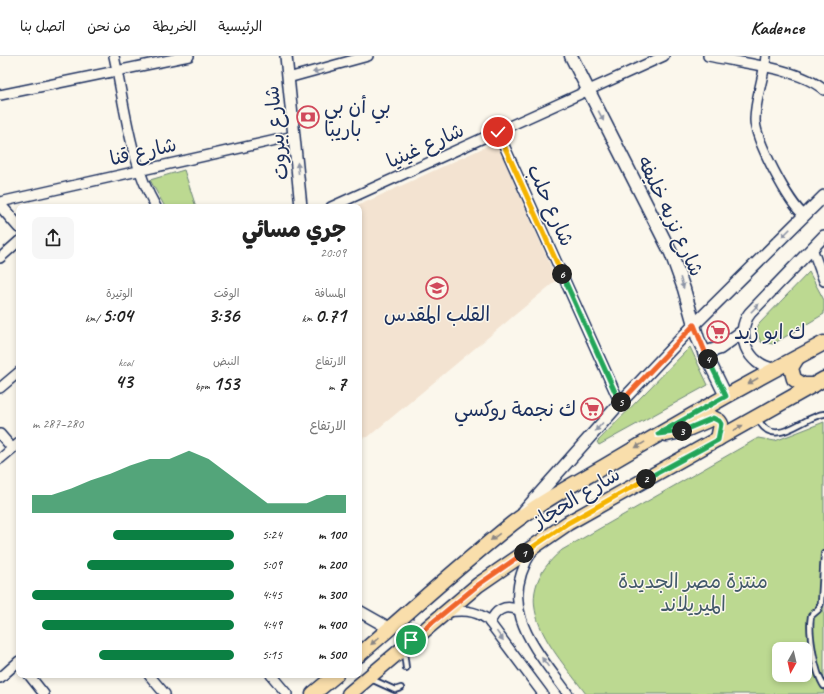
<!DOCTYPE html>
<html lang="ar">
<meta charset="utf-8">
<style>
:root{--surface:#fff;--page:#f6f6f6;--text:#222;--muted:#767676;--line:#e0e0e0;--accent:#0b8043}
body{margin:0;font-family:Caveat,"Playpen Sans Arabic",sans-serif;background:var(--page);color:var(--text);direction:rtl;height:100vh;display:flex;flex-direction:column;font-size:15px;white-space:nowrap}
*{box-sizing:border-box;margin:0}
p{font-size:13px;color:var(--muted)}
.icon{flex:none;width:22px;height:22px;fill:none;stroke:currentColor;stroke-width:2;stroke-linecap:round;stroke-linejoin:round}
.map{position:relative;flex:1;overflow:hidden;direction:ltr}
.panel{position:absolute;left:16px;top:148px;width:346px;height:474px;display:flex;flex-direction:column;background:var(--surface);border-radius:8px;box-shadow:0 2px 6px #0003;direction:rtl}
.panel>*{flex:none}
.needle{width:26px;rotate:188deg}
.fabs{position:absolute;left:772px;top:586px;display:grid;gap:8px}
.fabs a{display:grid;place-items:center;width:40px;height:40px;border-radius:8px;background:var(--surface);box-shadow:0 2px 6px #0003;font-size:20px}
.pin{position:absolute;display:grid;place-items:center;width:34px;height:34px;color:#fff;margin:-17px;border:2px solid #fff;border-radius:50%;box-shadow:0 1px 4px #0007}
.km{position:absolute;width:20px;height:20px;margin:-10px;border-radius:50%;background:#222;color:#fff;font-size:11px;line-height:20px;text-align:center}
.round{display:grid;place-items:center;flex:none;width:42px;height:42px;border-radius:8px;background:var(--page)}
.head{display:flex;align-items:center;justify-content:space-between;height:68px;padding:0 16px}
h1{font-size:22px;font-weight:800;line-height:30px}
.metrics{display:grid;grid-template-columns:repeat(3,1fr);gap:6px;height:68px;padding:4px 16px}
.metrics div{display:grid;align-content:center}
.metrics b{font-size:20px;font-weight:800}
.metrics small{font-size:11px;font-weight:400}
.metrics p{font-size:11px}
.chart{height:112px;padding:8px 16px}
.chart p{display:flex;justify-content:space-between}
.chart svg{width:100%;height:72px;margin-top:4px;fill:var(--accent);opacity:.7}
ul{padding:0 16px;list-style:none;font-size:13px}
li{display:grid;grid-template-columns:64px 48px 1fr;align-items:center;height:30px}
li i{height:10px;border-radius:5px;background:var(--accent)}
header{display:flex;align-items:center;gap:24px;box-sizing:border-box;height:56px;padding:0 20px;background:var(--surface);border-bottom:1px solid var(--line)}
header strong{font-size:19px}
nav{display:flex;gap:22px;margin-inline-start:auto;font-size:14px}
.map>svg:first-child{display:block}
.built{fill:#f3e3d1}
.green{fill:#bcd991;stroke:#6c8478;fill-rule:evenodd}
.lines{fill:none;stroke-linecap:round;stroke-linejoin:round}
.service-casing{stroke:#1b2f5e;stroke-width:8}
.minor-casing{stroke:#1b2f5e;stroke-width:12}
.tertiary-casing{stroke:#1b2f5e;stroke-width:14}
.secondary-casing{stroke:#1b2f5e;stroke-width:15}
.primary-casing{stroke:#1b2f5e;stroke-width:17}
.service{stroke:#fbf7ec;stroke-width:4.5}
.minor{stroke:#fbf7ec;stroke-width:9}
.tertiary{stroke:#fbf7ec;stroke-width:11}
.secondary{stroke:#fbf7ec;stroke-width:12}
.primary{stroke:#f9deab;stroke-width:14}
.oneway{fill:#8b93a5}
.oneway2{fill:#8a8684}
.split-1-casing{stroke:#fff;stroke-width:8}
.split-2-casing{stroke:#fff;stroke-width:8}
.split-3-casing{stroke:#fff;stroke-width:8}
.split-4-casing{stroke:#fff;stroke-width:8}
.split-5-casing{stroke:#fff;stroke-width:8}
.split-6-casing{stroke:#fff;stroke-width:8}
.split-7-casing{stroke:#fff;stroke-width:8}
.split-1{stroke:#f0652b;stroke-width:5}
.split-2{stroke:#f5b400;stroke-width:5}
.split-3{stroke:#22a559;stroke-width:5}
.split-4{stroke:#22a559;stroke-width:5}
.split-5{stroke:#f0652b;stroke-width:5}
.split-6{stroke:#22a559;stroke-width:5}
.split-7{stroke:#f5b400;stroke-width:5}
.labels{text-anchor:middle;stroke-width:3;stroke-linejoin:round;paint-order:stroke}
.poi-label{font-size:20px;fill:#1b2f5e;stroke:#fbf7ec;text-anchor:start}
.street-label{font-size:20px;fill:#1b2f5e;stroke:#fbf7ec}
.park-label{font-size:20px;fill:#435a6b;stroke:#fbf7ec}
</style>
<header>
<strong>Kadence</strong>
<nav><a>الرئيسية</a><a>الخريطة</a><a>من نحن</a><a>اتصل بنا</a></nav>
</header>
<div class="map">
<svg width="824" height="638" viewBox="0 0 824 638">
<rect width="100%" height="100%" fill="#fbf7ec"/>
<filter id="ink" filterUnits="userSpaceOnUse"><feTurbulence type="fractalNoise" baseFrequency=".025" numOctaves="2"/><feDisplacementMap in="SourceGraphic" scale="8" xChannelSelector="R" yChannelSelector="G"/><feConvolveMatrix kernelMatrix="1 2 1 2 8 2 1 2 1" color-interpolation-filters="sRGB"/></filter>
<g filter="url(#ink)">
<path class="built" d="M 496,86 L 557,224 L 368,381 L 359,382 L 359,151 L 355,151 Z"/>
<g class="green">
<path d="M 184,114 L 196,151 L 165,151 L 150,124 Z"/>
<path d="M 809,216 L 824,244 L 824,258 L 773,288 L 761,286 L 756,275 L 759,268 Z"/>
<path d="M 690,291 L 708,329 L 599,389 L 597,386 Z"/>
<path d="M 824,366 L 824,638 L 586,638 C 553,593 502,544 562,494 L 758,382 L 775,385 ZM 779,593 L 805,593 L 805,619 L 779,619 Z"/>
</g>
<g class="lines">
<g class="service-casing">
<g id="service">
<path d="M 758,363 C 774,395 803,360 824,358"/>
<path d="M 824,498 L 821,547 L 818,554 L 811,560 C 808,576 815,617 824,630"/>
<path d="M 404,596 L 406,612"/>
<path d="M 371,623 L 395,634 L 401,632"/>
</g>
</g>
<g class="minor-casing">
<g id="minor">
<path d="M 114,0 C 125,51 130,106 156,151"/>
<path d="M 708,0 C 741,7 799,12 824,34"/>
<path d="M 766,0 C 764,22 755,43 755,64 C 755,83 789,148 804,159"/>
<path d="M 288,22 L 368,0"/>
<path d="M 0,39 L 189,0"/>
<path d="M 498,76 L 620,347"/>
<path d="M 0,146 L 294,80"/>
<path d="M 331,151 L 664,0"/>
<path d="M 812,192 L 824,225"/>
<path d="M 0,202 L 19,185"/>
<path d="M 0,332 L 19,316"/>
<path d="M 0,378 L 12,392"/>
<path d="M 0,403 L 19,387"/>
<path d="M 533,494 C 495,552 535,592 568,638"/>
<path d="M 447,556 C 462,554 474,554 487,563 L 543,638"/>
<path d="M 490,567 C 495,554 505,548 518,554"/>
<path d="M 29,619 L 44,638"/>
<path d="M 149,619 L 165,638"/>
<path d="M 271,619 L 287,638"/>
<path d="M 0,622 L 19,605"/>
</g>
</g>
<g class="tertiary-casing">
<g id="tertiary">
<path d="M 286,0 L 301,151"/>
<path d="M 0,149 L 19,171"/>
<path d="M 774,313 C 748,310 734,277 750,257 L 824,180"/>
<path d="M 524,455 L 620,347 L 694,269 L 824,140"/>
<path d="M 359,555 L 389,572"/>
</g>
</g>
<g class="secondary-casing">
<g id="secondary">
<path d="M 571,0 L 671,197 L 684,233 L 698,283 L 726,340"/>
<path d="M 704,297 L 720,292 L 742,276"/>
</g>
</g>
<g class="primary-casing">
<g id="primary">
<path d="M 797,302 L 791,312 L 794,323 L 803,329 L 814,329"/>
<path d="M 667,378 L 685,374 L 713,362 L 719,365 L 721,368 L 718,383"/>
<path d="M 359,599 C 410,555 460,509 513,467 C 543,444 578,426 610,407 C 681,365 752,325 824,287"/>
<path d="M 313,638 L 336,619"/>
<path d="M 349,638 L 478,529 L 568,467 L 824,323"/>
</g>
</g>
<use href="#service" class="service"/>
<use href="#minor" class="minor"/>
<use href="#tertiary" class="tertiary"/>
<use href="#secondary" class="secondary"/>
<use href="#primary" class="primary"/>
</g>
<defs><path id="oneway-solid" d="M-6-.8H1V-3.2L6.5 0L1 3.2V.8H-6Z"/></defs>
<g class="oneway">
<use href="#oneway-solid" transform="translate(318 15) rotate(166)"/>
<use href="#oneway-solid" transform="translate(601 60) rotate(63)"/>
<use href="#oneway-solid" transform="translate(298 112) rotate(-96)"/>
<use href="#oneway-solid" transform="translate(786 177) rotate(135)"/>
<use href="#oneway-solid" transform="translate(682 227) rotate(72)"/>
<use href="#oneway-solid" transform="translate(755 252) rotate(-46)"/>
<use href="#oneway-solid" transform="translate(599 371) rotate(132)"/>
<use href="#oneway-solid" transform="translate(500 580) rotate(54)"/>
<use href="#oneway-solid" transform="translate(545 606) rotate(-126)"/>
</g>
<g class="oneway2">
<use href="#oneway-solid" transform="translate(753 325) rotate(150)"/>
<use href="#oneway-solid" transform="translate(738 372) rotate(-30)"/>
<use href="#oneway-solid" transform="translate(640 389) rotate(149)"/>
<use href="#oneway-solid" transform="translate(495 481) rotate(143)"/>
<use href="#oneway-solid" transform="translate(375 585) rotate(138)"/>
</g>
</g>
<g class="lines" filter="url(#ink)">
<g class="split-1-casing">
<path id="split-1" d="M 411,584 L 478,529 L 524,497"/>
</g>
<g class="split-2-casing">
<path id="split-2" d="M 524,497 L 568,467 L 646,423"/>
</g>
<g class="split-3-casing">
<path id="split-3" d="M 646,423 L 718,384 L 721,368 L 719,365 L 713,362 L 682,375"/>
</g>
<g class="split-4-casing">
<path id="split-4" d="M 682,375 L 658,378 L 726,340 L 708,303"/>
</g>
<g class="split-5-casing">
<path id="split-5" d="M 621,346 L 694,269 L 708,303"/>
</g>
<g class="split-6-casing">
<path id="split-6" d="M 562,218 L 620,347 L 621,346"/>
</g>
<g class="split-7-casing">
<path id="split-7" d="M 498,76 L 562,218"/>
</g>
<use href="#split-1" class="split-1"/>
<use href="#split-2" class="split-2"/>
<use href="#split-3" class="split-3"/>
<use href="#split-4" class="split-4"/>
<use href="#split-5" class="split-5"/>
<use href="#split-6" class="split-6"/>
<use href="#split-7" class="split-7"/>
</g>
<defs>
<g id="bank-ring" transform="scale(1.15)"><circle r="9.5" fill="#fbf7ec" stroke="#d1495b" stroke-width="1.5"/><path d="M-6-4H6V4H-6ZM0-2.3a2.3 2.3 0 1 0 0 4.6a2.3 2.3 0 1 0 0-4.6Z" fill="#d1495b"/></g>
<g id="school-ring" transform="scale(1.15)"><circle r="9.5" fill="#fbf7ec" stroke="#d1495b" stroke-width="1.5"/><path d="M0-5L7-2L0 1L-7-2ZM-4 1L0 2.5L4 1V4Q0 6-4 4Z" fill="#d1495b"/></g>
<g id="supermarket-ring" transform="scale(1.15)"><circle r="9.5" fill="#fbf7ec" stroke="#d1495b" stroke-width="1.5"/><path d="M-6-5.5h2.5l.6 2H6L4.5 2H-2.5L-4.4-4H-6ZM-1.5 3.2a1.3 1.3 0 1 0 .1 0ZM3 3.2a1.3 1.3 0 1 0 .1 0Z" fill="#d1495b"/></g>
</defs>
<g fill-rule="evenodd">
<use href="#bank-ring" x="308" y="61"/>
<use href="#school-ring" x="437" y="232"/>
<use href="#supermarket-ring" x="718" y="276"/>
<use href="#supermarket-ring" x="592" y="353"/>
</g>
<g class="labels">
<g class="poi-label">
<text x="324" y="57">بي أن بي<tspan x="324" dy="23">باريبا</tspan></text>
<text x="437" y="265" text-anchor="middle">القلب المقدس</text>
<text x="734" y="283">ك ابو زيد</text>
<text x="576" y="360" text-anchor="end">ك نجمة روكسي</text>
</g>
<g class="street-label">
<text transform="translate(276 77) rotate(-96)" y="7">شارع بيروت</text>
<text transform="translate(425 89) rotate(-24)" y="7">شارع غينيا</text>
<text transform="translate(143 95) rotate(-13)" y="7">شارع قنا</text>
<text transform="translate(551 149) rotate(66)" y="7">شارع حلب</text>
<text transform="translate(671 160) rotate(65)" y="7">شارع نزيه خليفه</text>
<text transform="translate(576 441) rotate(-31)" y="7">شارع الحجاز</text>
</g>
<g class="park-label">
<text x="693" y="532">منتزة مصر الجديدة<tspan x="693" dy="23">الميريلاند</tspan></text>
</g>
</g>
</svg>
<div class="fabs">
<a><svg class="needle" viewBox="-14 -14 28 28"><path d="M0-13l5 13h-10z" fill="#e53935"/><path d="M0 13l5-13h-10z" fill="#767676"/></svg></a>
</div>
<div class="pin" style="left:411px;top:584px;background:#1e9e55"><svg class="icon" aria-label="arrive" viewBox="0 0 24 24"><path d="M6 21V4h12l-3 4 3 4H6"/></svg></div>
<div class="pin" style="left:498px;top:76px;background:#d93025"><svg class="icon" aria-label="check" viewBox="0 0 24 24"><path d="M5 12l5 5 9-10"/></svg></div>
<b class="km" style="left:524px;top:497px">1</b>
<b class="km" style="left:646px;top:423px">2</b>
<b class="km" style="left:682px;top:375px">3</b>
<b class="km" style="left:708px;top:303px">4</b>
<b class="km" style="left:621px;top:346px">5</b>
<b class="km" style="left:562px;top:218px">6</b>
<section class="panel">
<div class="head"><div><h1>جري مسائي</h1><p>20:09</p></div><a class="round"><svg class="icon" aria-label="share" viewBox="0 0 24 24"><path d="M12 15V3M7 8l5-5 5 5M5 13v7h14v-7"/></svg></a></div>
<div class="metrics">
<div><p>المسافة</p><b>0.71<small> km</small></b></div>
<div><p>الوقت</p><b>3:36</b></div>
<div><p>الوتيرة</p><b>5:04<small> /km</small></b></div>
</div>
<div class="metrics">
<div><p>الارتفاع</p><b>7<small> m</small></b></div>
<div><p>النبض</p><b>153<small> bpm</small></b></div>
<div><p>kcal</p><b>43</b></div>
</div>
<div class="chart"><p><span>الارتفاع</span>280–287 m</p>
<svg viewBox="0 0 160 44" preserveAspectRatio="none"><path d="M0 44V33L10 33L20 29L30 24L40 20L50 15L60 11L70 11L80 6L90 11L100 20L110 29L120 38L130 38L140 38L150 33L160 33V44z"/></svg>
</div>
<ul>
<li><b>100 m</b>5:24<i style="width:60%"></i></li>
<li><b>200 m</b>5:09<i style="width:73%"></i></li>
<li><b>300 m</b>4:45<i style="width:100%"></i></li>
<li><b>400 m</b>4:49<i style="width:95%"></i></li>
<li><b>500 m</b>5:15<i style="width:67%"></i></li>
</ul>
</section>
</div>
